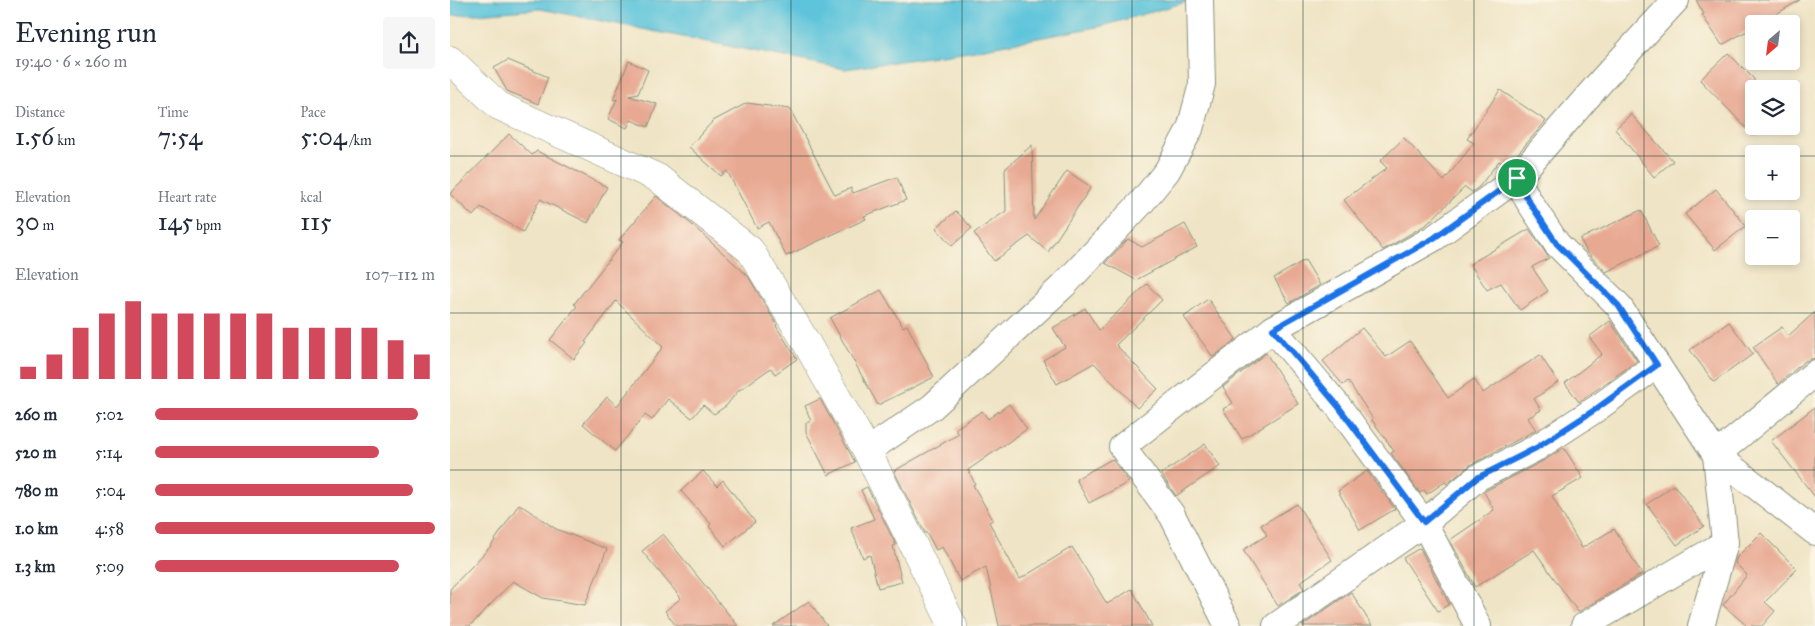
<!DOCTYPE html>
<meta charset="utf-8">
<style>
:root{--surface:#fff;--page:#f6f6f7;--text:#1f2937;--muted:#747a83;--accent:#d1495b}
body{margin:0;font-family:"IM FELL Great Primer",serif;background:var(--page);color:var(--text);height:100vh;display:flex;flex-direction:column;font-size:19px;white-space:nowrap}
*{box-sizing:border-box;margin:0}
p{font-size:16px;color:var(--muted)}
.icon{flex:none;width:28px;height:28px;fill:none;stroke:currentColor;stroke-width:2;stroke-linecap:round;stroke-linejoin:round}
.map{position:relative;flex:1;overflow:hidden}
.details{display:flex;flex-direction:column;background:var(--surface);width:450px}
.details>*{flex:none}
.needle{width:32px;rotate:208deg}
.controls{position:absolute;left:1295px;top:15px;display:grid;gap:10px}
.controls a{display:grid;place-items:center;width:55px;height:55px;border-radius:5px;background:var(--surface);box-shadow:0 2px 8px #0003;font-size:25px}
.pin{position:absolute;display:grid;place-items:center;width:42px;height:42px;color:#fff;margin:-21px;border:2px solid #fff;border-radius:50%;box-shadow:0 1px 5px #0007}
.round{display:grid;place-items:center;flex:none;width:52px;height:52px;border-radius:5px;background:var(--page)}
.headline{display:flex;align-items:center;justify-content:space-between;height:85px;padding:0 15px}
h1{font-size:28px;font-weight:600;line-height:38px}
.metrics{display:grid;grid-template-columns:repeat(3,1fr);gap:8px;height:85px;padding:5px 15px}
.metrics div{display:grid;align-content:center}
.metrics b{font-size:25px;font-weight:600}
.metrics small{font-size:14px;font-weight:400}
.metrics p{font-size:14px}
.chart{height:140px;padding:10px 15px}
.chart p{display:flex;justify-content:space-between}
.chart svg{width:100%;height:90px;margin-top:5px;stroke:var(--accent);stroke-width:6}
ul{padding:0 15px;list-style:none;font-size:16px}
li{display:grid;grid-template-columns:80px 60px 1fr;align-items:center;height:38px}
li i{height:12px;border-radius:6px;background:var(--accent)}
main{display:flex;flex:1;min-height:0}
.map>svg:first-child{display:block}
.water{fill:#5dc4db;stroke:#3e8088}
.building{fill:#e8a993}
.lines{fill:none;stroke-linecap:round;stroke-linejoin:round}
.minor-casing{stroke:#87907c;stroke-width:28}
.secondary-casing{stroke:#87907c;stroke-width:29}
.minor{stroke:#fff;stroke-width:26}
.secondary{stroke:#fff;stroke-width:28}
.route-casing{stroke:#fff;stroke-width:10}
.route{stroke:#1a73e8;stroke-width:6}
.grid{fill:none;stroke:#1f3d34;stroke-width:1;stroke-opacity:0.55}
</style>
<main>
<section class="details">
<div class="headline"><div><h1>Evening run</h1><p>19:40 · 6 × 260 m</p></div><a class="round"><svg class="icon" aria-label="share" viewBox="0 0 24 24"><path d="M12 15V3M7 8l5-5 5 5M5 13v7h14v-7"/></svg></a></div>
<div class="metrics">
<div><p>Distance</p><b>1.56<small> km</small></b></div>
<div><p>Time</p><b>7:54</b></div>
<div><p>Pace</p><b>5:04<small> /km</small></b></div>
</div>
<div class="metrics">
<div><p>Elevation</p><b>30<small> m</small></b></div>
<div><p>Heart rate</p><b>145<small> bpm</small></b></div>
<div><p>kcal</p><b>115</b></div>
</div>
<div class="chart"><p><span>Elevation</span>107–112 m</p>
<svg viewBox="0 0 160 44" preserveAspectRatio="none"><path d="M5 44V38M15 44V32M25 44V19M35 44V12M45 44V6M55 44V12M65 44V12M75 44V12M85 44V12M95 44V12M105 44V19M115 44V19M125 44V19M135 44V19M145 44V25M155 44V32"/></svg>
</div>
<ul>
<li><b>260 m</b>5:02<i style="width:94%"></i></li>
<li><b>520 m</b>5:14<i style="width:80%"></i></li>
<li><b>780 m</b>5:04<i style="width:92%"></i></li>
<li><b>1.0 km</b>4:58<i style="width:100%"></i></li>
<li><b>1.3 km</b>5:09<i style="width:87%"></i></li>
</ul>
</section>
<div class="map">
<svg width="1365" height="626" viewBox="0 0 1365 626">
<rect width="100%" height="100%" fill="#fcf5e5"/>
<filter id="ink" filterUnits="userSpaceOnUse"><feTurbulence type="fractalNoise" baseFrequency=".02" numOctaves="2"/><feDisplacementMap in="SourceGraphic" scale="10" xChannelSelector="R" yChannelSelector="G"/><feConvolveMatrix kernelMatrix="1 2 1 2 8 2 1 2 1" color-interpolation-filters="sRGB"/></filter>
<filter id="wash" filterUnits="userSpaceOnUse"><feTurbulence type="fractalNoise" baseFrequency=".0096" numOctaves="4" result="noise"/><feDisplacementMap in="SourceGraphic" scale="20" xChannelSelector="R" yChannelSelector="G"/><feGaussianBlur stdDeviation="1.12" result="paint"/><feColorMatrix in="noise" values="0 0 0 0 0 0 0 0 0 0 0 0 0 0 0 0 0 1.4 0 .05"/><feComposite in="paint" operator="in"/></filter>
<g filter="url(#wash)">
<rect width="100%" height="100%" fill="#efe4c5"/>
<path class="water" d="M 0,0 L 743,0 L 652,26 L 519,51 L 395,69 L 91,9 L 0,16 Z"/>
<g id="blocks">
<g class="building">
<path d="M 1246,0 L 1350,0 L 1309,24 L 1304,24 L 1304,27 L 1272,45 L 1252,15 L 1254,14 Z"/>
<path d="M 1278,53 L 1304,79 L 1304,136 L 1250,80 Z"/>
<path d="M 58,60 L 98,77 L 88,104 L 57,91 L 44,68 Z"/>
<path d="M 179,61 L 198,70 L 188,94 L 179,96 L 207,104 L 198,127 L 181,120 L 177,128 L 158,119 L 167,99 L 163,100 Z"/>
<path d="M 1050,90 L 1096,121 L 1057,166 L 1049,161 L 1029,187 L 1022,192 L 1015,187 L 977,224 L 933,250 L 894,200 L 937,168 L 930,161 L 954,138 L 994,181 L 1024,143 L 1017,139 Z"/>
<path d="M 297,103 L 340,109 L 385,195 L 401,188 L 403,193 L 447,177 L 456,200 L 414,216 L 416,219 L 336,256 L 319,222 L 307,228 L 277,171 L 271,176 L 239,147 L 263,121 Z"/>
<path d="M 1181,114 L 1223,161 L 1204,177 L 1165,129 Z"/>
<path d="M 59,134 L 82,155 L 87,151 L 157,187 L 138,223 L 90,199 L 73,232 L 31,207 L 23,216 L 0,194 Z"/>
<path d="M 582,145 L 584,220 L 617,171 L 641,187 L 598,252 L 579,236 L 544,261 L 524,233 L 556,211 L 555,169 Z"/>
<path d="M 1266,189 L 1296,226 L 1265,250 L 1235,214 Z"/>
<path d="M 206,196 L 240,223 L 298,276 L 327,325 L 326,326 L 347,359 L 325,374 L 321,368 L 288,391 L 276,406 L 264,414 L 253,405 L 242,418 L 218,399 L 202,420 L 195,415 L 165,451 L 133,424 L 157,397 L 167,406 L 213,347 L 166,301 L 135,342 L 137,343 L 124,359 L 100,340 L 127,306 L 124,304 L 173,242 L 169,240 Z"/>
<path d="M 1191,210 L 1209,246 L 1156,272 L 1137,252 L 1130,239 Z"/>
<path d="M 506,211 L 522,228 L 502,246 L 486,228 Z"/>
<path d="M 735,224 L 747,247 L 686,280 L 655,263 L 678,239 L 692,247 Z"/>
<path d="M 1079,229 L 1099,258 L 1082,267 L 1098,291 L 1070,310 L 1051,283 L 1037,290 L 1020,264 Z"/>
<path d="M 855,260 L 870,285 L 839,303 L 824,278 Z"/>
<path d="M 697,284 L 712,300 L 666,345 L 708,389 L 687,408 L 644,363 L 607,384 L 593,360 L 615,347 L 603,328 L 635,308 L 649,330 Z"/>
<path d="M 431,290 L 453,327 L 457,325 L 484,377 L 428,405 L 380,318 Z"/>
<path d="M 758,299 L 786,339 L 763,357 L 734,317 Z"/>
<path d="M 1365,312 L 1365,358 L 1355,361 L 1328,384 L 1303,347 L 1332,327 L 1338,336 Z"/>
<path d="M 1160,321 L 1187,361 L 1129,402 L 1115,383 L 1152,354 L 1139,337 Z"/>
<path d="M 1279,322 L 1303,354 L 1264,382 L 1240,350 Z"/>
<path d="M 912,328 L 936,357 L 960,341 L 998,398 L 1024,379 L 1033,393 L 1090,355 L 1108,382 L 1084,399 L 1091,410 L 1078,418 L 1086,430 L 1020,465 L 997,484 L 995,482 L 977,494 L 974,490 L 970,493 L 941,453 L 944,451 L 922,420 L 923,419 L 898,381 L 893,385 L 873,361 Z"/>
<path d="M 816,353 L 848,404 L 792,439 L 773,409 L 783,403 L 773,387 Z"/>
<path d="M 370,399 L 405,462 L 378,475 L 356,432 L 356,423 L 361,421 L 355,406 Z"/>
<path d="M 559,404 L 577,429 L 518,470 L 525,484 L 523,485 L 543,520 L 539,522 L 570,579 L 622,547 L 657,604 L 682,589 L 702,626 L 549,626 L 536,567 L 510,581 L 492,547 L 486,550 L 477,533 L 475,533 L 444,471 L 509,434 L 505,429 L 532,411 L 538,419 Z"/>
<path d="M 1365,407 L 1365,497 L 1321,441 Z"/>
<path d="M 755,444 L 770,466 L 726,496 L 711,474 Z"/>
<path d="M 1114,448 L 1133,478 L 1102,496 L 1132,548 L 1164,529 L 1192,574 L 1128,612 L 1084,550 L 1025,587 L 1000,540 L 1044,510 L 1034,492 L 1035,491 L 1093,461 Z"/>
<path d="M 662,459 L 679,482 L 639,503 L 626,479 Z"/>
<path d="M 253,471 L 267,486 L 273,480 L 305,522 L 275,546 L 259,526 L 261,524 L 231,491 Z"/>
<path d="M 917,471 L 945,509 L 910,530 L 888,491 Z"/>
<path d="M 1224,485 L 1254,526 L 1227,545 L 1197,504 Z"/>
<path d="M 417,487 L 446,545 L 443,546 L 452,582 L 428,588 L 420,555 L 413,558 L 401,528 L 424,519 L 411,490 Z"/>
<path d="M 69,504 L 106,529 L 157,549 L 135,605 L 93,598 L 63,581 L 20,626 L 0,626 L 0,589 L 41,546 Z"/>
<path d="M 847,504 L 882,560 L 850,582 L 854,589 L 828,606 L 793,550 L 817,535 L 811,525 Z"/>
<path d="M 1311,533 L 1347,569 L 1315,602 L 1325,611 L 1312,626 L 1297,626 L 1273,605 L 1297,575 L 1285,563 L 1287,557 Z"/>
<path d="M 213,534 L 288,626 L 226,626 L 215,611 L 231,598 L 192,551 Z"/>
<path d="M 970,548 L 999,604 L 988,611 L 953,558 Z"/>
<path d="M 901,592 L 922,626 L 852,626 Z"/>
<path d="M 359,601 L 377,626 L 323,626 Z"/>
</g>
</g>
</g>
<g filter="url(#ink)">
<use href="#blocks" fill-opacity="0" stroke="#87907c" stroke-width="1"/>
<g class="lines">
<g class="minor-casing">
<g id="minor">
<path d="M 1226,0 L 1153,79 L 1067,178 L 1078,200 L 1107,244 L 1168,305 L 1266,455 L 1365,532"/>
<path d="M 823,329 L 888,406 L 974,523 L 1028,626"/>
<path d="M 417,451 L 482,407 L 614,285 L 691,203 L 717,171 L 740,129 L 752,84 L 750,0"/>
<path d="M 778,626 L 722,515 L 672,447 L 823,329 L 984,238 L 1067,178"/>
<path d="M 826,626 L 974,523 L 1027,478 L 1086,448 L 1146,409 L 1207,365"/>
<path d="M 1134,626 L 1275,543"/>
<path d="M 1251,626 L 1275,543 L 1266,455 L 1365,373"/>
</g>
</g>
<g class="secondary-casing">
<path id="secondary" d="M 0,60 L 49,106 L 208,178 L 300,250 L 356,342 L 417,451 L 503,626"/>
</g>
<use href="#minor" class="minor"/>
<use href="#secondary" class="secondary"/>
</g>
</g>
<g class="lines" filter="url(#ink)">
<g class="route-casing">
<path id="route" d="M 1067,178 L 1078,200 L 1107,244 L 1168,305 L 1207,365 L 1146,409 L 1086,448 L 1027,478 L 974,522 L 888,406 L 823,329 L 984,238 Z"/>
</g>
<use href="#route" class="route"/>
</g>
<path class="grid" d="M 171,0 L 171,626M 341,0 L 341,626M 512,0 L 512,626M 682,0 L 682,626M 853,0 L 853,626M 1024,0 L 1024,626M 1194,0 L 1194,626M 0,156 L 1304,156M 1341,156 L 1365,156M 0,313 L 1365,313M 0,470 L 1365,470"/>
</svg>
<div class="controls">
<a><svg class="needle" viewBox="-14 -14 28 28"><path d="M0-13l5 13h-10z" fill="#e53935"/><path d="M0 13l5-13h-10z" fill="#747a83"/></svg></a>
<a><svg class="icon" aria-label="layers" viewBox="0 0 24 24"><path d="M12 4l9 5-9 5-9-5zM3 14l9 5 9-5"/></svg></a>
<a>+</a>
<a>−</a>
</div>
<div class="pin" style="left:1067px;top:178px;background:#1e9e55"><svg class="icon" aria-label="arrive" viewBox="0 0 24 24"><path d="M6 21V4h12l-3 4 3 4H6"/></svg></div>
</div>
</main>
